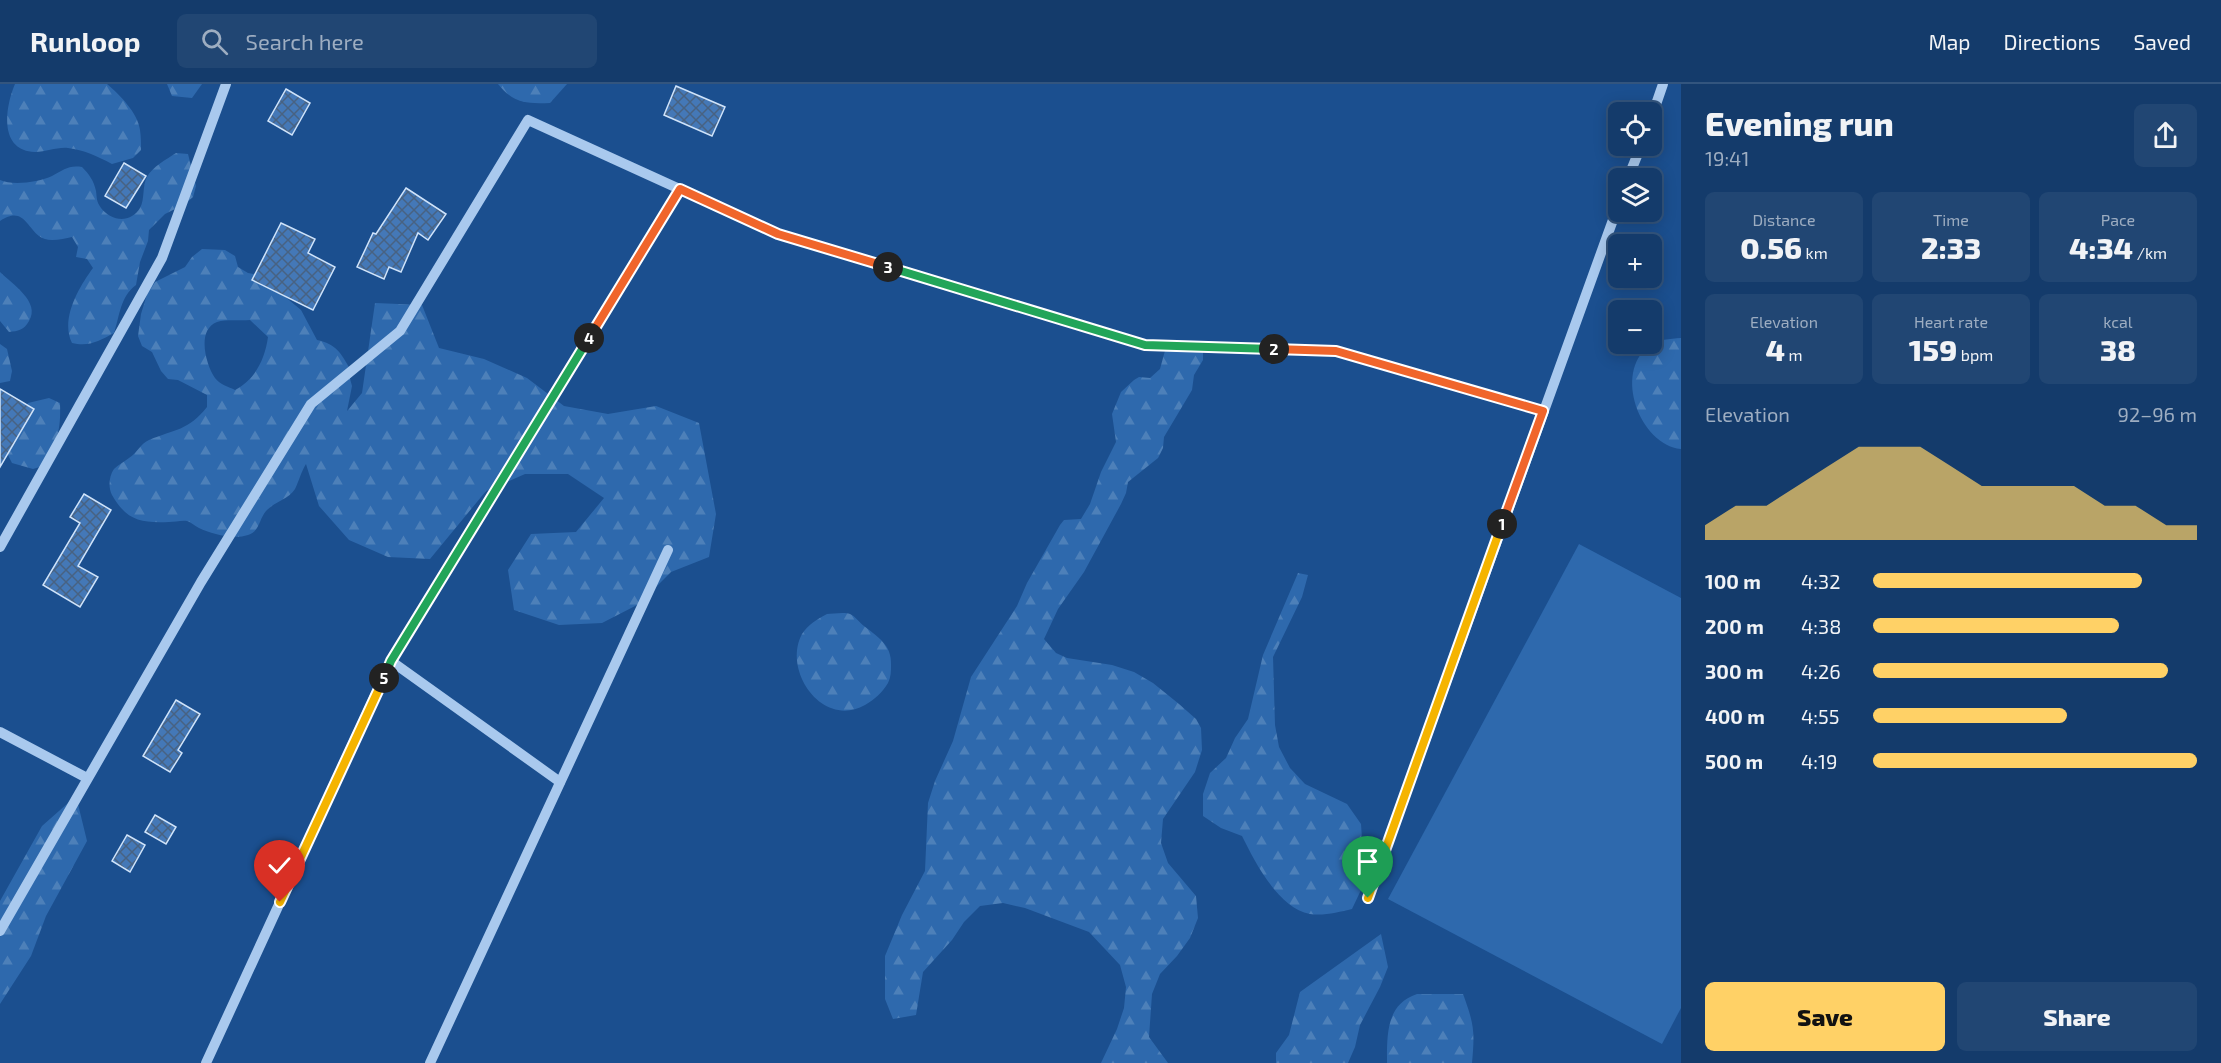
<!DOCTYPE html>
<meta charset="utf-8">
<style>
:root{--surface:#143b6b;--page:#214673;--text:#f1f3f6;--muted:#9dadc1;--line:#33557e;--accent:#ffd166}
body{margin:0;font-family:"Exo 2",sans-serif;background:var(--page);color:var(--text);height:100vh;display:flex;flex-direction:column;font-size:22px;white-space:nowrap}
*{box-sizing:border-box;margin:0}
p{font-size:20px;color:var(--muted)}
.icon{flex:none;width:33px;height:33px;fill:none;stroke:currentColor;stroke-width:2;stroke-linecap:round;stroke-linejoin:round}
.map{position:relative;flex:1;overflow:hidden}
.side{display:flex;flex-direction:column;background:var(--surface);width:540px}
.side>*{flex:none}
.fabs{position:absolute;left:1608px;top:18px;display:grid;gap:12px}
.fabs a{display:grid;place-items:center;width:54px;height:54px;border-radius:9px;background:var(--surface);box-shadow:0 3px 15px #0003,0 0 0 2px var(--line);font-size:30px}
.pin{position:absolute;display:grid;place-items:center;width:51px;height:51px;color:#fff;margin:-62px -26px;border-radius:50% 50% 50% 0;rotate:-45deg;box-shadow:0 0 6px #0007}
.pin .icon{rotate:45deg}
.km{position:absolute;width:30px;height:30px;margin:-15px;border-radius:50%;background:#222;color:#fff;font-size:16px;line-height:30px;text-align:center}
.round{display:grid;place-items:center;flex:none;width:63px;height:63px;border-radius:9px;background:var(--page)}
.overview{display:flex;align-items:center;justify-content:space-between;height:102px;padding:0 24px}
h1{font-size:33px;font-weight:800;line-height:45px}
.metrics{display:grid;grid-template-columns:repeat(3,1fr);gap:9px;height:102px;padding:6px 24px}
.metrics div{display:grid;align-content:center;border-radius:9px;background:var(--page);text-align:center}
.metrics b{font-size:30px;font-weight:800}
.metrics small{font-size:16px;font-weight:400}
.metrics p{font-size:16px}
.chart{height:168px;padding:12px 24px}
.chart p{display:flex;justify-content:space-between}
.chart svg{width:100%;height:108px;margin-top:6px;fill:var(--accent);opacity:.7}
.primary-button{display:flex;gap:12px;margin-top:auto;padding:12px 24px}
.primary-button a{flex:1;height:69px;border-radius:9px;background:var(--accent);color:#111;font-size:24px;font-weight:800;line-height:69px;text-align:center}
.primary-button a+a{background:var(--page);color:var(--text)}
ul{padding:0 24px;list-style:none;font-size:20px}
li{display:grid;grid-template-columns:96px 72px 1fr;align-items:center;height:45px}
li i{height:15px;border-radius:8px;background:var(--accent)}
header{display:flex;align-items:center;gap:36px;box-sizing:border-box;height:84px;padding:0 30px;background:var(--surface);border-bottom:2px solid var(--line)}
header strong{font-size:28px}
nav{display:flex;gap:33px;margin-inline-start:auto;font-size:21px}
.search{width:420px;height:54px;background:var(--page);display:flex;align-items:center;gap:15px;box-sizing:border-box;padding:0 21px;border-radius:9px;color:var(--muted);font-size:22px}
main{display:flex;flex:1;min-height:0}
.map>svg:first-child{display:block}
.grass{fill:#2e69ad}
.forest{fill:url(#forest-firs);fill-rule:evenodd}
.building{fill:url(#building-cross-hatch);stroke:#cfe3fa;stroke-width:1.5}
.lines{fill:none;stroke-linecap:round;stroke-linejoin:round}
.minor{stroke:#a9c9ee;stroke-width:10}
.split-1-casing{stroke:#fff;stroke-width:12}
.split-2-casing{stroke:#fff;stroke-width:12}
.split-3-casing{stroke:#fff;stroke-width:12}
.split-4-casing{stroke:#fff;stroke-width:12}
.split-5-casing{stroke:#fff;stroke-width:12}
.split-6-casing{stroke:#fff;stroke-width:12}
.split-1{stroke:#f5b400;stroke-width:8}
.split-2{stroke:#f0652b;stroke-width:8}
.split-3{stroke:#22a559;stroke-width:8}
.split-4{stroke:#f0652b;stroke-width:8}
.split-5{stroke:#22a559;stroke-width:8}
.split-6{stroke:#f5b400;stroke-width:8}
</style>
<header>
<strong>Runloop</strong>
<div class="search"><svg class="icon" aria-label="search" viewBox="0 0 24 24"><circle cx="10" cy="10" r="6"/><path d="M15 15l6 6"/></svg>Search here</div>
<nav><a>Map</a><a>Directions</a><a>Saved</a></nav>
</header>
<main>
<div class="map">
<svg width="1681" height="979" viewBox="0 0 1681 979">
<defs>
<pattern id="forest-firs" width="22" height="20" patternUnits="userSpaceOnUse" patternTransform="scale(1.5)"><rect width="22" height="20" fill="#2e69ad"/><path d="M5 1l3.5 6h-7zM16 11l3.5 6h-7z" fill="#4d80b9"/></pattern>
<pattern id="building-cross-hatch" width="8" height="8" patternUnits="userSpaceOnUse" patternTransform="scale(1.5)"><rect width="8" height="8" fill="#4478b7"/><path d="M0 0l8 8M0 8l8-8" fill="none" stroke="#486282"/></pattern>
</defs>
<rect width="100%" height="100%" fill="#1b4f8f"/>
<path class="grass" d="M 1579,460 L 1681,514 L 1681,924 L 1662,960 L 1388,815 Z"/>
<g class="forest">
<path d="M 15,0 L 107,0 C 119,10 138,29 140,46 C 141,53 141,60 141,66 L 133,74 L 112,80 C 97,72 84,66 68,64 C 56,63 47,68 35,68 C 0,67 4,26 15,0 Z"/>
<path d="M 167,0 L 202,0 L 192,14 L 172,12 Z"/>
<path d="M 498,0 L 567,0 L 550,19 C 526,20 513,19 498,0 Z"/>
<path d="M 176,69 L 188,70 L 196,102 L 193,113 L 185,120 L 165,130 L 149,146 L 148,157 L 140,178 L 136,201 C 120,213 120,231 114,249 C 99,257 89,263 72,259 C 60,235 79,203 93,184 L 87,175 L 76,173 L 78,163 L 72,153 C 62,155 47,159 39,152 C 26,142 23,122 0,137 L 0,96 C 13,102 39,98 52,92 C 64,86 68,81 82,83 C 89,90 94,97 96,107 C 97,114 96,117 101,124 C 111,137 130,140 140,124 C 145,115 142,102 147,93 C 152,83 167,75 176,69 Z"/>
<path d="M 202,165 L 225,166 L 235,172 L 238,183 L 248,189 L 269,193 L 283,211 L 301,226 L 317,256 C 336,260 341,269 350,285 L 349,291 L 352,302 L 347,327 L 362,309 L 375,219 L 422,221 L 439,264 L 484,275 L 527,294 L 564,322 L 608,330 L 656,322 L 699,339 L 716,430 L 709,473 L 671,488 L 639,520 L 602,539 L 559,541 L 514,526 L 508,486 L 531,450 L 576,448 L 604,414 L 568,390 L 525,390 L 486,407 L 430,475 L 388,473 L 349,456 L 319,422 L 306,380 C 301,388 299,397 295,405 C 289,415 274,418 266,427 C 259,435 260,447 248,451 C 233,456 212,450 199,444 C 195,442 191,438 187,437 C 182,436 174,438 169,438 C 141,439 127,437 112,411 C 108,403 109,392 114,385 C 118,381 125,377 129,374 C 137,369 140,360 149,356 C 175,345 188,347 207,323 L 207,311 L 178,296 L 168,295 L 161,287 L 152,268 L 142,262 L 138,252 L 141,230 L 148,207 L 155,198 L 185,183 L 192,173 ZM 250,236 L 268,253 C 265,275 255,296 235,306 C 229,303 219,300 215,294 C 206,281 196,246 217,238 C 226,235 240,237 250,236 Z"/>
<path d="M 0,188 C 12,200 41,218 29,237 C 24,246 18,247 9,248 L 0,237 Z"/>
<path d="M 1681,254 L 1681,365 C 1640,361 1613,289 1649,262 C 1658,255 1670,255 1681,254 Z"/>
<path d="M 0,260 L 7,265 L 12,287 L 10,297 L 0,299 Z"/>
<path d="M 1166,263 L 1203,265 L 1203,276 L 1194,291 L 1192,306 L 1164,353 L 1163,364 L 1158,374 L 1128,398 L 1126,409 L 1121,420 L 1084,488 L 1058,525 L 1044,555 L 1056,569 L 1067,574 L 1112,581 L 1134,588 L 1153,599 L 1179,620 L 1196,635 L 1201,644 L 1202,666 L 1195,688 L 1163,735 L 1161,759 L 1168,779 L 1196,812 L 1198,834 L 1190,854 L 1177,872 L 1160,890 L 1152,910 L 1149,953 L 1168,979 L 1101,979 L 1117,945 L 1124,924 L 1126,903 L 1120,881 L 1089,848 L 1025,824 L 1003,819 L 980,822 L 964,838 L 952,856 L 923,888 L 916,931 L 893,935 L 885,915 L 885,872 L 902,831 L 925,787 L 928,719 L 935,697 L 953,657 L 971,593 L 1017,522 L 1027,499 L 1060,441 L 1064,436 L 1081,435 L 1090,420 L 1101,388 L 1116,358 L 1112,330 L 1121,308 L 1134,296 L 1139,293 L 1150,294 L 1160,285 Z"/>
<path d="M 49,314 L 60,319 C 61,349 57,356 43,382 L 33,385 L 12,379 L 7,369 L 28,319 Z"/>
<path d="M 1298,489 L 1308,491 L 1302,513 L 1273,573 L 1275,641 L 1279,663 L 1290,684 L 1305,700 L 1347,720 L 1361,740 L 1364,785 L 1361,806 L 1352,825 C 1339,828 1324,832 1310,830 C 1278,824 1255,778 1242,752 L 1221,744 L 1203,732 L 1203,710 L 1210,689 L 1226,674 L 1235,654 L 1248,635 L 1263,571 Z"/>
<path d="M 827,530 C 833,530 844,528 850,530 C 855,532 860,539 864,542 C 878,553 892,561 891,581 C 891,587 891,593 888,599 C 882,609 875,615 865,621 C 823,645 782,587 802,550 C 808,541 817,535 827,530 Z"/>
<path d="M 76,712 L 87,757 L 46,832 L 31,872 L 0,920 L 0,817 L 42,742 Z"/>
<path d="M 1381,850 L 1388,883 L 1380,903 L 1360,941 L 1355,963 L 1348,979 L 1276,979 L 1276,969 L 1289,951 L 1300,908 Z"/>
<path d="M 1417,910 L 1463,910 C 1474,940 1475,947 1472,979 L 1387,979 C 1387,951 1386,920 1417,910 Z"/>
</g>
<g class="building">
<path d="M 676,2 L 725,23 L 712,52 L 664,31 Z"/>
<path d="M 286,5 L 310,19 L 292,51 L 268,37 Z"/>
<path d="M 124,79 L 146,92 L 126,124 L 105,112 Z"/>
<path d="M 406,104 L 446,130 L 428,156 L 418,149 L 401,188 L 389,183 L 384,195 L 357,183 L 373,149 L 376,150 Z"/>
<path d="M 281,139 L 315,155 L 308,169 L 335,183 L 313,226 L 252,196 Z"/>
<path d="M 0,305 L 34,325 L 0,383 Z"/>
<path d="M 84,410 L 111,426 L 78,482 L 98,493 L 80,523 L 43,501 L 80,439 L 70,433 Z"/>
<path d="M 176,616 L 200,630 L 178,666 L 182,669 L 170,688 L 143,672 Z"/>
<path d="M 155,731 L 176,743 L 166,760 L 145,748 Z"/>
<path d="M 127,751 L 145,761 L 130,788 L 112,777 Z"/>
</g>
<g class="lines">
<g class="minor">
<path d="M 1652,32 L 1663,0"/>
<path d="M 1628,94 L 1641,62"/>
<path d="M 0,463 L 162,174 L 226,0"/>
<path d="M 391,577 L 560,698"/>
<path d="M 0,648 L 87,694"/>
<path d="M 1368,814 L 1618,122"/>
<path d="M 0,847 L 201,498 L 311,320 L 400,247 L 528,36 L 778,150 L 1145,261 L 1336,267 L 1543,327"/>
<path d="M 206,979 L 391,577 L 680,105"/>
<path d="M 430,979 L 668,466"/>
</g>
</g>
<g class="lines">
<g class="split-1-casing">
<path id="split-1" d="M 1368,814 L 1502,440"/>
</g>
<g class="split-2-casing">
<path id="split-2" d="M 1274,265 L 1336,267 L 1543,327 L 1502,440"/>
</g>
<g class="split-3-casing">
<path id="split-3" d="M 888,183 L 1145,261 L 1274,265"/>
</g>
<g class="split-4-casing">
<path id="split-4" d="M 589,254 L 680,105 L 778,150 L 888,183"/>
</g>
<g class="split-5-casing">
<path id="split-5" d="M 384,594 L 391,577 L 589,254"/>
</g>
<g class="split-6-casing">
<path id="split-6" d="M 280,818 L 384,594"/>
</g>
<use href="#split-1" class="split-1"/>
<use href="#split-2" class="split-2"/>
<use href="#split-3" class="split-3"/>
<use href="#split-4" class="split-4"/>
<use href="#split-5" class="split-5"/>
<use href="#split-6" class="split-6"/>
</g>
</svg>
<div class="fabs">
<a><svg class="icon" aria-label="locate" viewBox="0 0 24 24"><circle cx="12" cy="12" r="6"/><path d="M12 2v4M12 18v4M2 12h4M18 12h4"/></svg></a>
<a><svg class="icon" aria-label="layers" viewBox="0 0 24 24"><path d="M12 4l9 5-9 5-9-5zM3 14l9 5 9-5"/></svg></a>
<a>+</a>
<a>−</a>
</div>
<div class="pin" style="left:1368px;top:814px;background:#1e9e55"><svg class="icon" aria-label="arrive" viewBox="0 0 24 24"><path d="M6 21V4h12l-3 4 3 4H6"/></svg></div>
<div class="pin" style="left:280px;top:818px;background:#d93025"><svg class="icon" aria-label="check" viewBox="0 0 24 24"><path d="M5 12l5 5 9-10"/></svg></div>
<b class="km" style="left:1502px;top:440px">1</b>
<b class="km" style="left:1274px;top:265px">2</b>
<b class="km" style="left:888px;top:183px">3</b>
<b class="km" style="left:589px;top:254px">4</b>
<b class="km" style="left:384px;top:594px">5</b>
</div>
<section class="side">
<div class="overview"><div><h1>Evening run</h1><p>19:41</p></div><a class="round"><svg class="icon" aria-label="share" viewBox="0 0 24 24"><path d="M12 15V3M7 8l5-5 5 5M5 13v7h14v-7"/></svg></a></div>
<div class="metrics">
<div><p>Distance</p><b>0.56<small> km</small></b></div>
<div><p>Time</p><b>2:33</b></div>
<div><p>Pace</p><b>4:34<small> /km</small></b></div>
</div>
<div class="metrics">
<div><p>Elevation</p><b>4<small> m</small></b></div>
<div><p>Heart rate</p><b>159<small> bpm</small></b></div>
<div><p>kcal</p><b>38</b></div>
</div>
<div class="chart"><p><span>Elevation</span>92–96 m</p>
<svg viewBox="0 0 160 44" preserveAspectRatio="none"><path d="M0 44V38L10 30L20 30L30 22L40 14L50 6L60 6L70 6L80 14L90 22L100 22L110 22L120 22L130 30L140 30L150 38L160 38V44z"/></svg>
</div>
<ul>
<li><b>100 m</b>4:32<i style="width:83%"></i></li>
<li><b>200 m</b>4:38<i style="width:76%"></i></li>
<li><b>300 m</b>4:26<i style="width:91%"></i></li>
<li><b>400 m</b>4:55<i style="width:60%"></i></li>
<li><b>500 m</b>4:19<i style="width:100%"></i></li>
</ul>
<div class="primary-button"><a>Save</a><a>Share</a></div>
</section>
</main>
